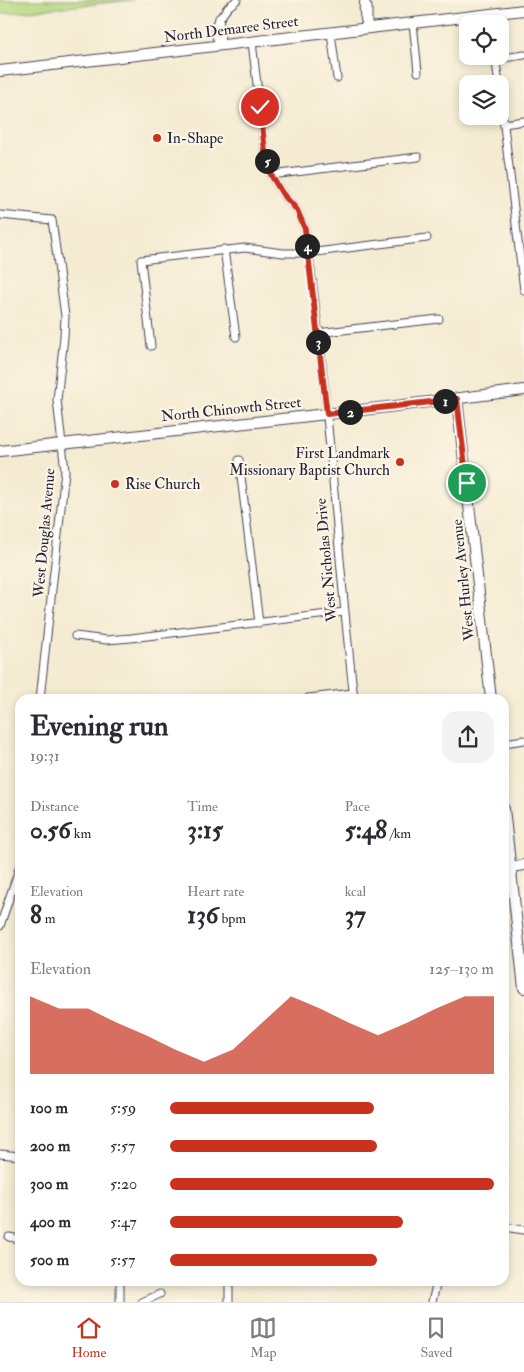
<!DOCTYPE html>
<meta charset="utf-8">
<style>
:root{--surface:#fff;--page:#f2f2f3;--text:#2b2b33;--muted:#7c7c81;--line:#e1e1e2;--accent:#c8321e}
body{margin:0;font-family:"IM FELL Double Pica",serif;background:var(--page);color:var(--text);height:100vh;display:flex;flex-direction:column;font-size:19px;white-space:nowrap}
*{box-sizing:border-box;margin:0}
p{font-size:16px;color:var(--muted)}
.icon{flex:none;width:28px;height:28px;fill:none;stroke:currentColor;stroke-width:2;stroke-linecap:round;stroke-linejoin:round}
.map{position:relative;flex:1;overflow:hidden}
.drawer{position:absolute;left:15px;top:694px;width:494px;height:592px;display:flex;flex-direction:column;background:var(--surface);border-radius:15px;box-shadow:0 2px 8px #0003}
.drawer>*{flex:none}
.fabs{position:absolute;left:459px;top:15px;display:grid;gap:10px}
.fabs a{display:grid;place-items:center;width:50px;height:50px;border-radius:10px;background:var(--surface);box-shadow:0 2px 8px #0003;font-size:25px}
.pin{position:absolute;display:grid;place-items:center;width:42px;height:42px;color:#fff;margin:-21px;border:2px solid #fff;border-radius:50%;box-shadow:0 1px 5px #0007}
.km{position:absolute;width:25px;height:25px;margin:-12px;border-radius:50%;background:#222;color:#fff;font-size:14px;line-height:25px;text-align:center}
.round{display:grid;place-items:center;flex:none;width:52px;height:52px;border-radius:15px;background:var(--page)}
.summary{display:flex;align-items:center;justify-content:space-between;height:85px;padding:0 15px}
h1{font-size:28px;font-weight:800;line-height:38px}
.figures{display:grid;grid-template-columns:repeat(3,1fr);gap:8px;height:85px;padding:5px 15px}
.figures div{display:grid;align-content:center}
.figures b{font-size:25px;font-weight:800}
.figures small{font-size:14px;font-weight:400}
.figures p{font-size:14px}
.chart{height:140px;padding:10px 15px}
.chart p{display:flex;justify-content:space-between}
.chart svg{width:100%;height:90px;margin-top:5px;fill:var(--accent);opacity:.7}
ul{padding:0 15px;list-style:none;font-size:16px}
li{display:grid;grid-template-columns:80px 60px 1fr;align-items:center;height:38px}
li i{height:12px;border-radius:6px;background:var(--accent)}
.tab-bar{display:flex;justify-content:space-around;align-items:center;height:70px;border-top:1px solid var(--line);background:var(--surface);font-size:14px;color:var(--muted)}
.tab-bar a{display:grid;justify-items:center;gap:2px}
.tab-bar .active{color:var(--accent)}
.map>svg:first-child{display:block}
.green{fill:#b6d981;stroke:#6c7e5e}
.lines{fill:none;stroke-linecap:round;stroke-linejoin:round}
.street-casing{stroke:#424052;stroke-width:9}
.secondary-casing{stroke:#424052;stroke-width:12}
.street{stroke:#fff;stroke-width:7}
.secondary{stroke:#fff;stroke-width:10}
.route-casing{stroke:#fff;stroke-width:10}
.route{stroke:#c8321e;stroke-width:6}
.poi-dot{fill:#c8321e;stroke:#fcf5e5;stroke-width:2}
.labels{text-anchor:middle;stroke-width:4.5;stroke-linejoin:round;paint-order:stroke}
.street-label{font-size:15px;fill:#22223b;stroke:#fcf5e5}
.poi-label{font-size:15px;fill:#22223b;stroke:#fcf5e5;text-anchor:start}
</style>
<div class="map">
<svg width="524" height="1302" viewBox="0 0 524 1302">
<rect width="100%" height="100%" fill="#fcf5e5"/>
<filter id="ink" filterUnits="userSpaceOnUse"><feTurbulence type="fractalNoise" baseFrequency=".02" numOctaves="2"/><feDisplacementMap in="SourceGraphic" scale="10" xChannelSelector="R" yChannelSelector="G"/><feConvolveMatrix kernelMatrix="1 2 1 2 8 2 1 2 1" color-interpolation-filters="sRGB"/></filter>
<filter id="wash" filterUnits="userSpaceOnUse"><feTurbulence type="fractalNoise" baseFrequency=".0096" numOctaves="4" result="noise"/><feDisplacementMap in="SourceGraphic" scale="20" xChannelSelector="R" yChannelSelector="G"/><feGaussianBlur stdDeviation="1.12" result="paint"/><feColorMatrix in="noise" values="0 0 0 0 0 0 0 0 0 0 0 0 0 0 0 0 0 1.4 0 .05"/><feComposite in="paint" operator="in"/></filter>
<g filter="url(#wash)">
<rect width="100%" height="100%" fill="#f4ebd2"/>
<path class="green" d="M 0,0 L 133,0 L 0,14 Z"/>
</g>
<g filter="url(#ink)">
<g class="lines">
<g class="street-casing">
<g id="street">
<path d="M 364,0 L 368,7 L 368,29"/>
<path d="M 364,0 C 362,10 363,17 367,27"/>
<path d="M 219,18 L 221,35 L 220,43"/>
<path d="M 413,23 L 418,72"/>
<path d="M 331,33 L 337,78"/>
<path d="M 252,42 L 266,160 L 271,175 L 282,193 L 297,210 L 305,229 C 328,384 336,542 354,699"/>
<path d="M 220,46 L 216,36 L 215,25 L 228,7 L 237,0"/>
<path d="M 495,56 L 499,84"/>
<path d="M 496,59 L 524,55"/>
<path d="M 500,93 L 524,290"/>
<path d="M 504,124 L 524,121"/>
<path d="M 271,175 L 418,157"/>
<path d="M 0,215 L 52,220 L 65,316 L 64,337 L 57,400 L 65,471 L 40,699"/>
<path d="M 224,249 L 236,337"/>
<path d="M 317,333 L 439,319"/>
<path d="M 151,346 L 141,260 L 245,248 L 283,253 L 308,253 L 427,238"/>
<path d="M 239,460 L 259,623"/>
<path d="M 75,636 L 107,640 L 131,638 L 344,612"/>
<path d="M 308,698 L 353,693"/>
<path d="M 504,743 L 524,740"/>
<path d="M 0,926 L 20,866"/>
<path d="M 0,1154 L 20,1156"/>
<path d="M 504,1227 L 524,1230"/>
<path d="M 9,1237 L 20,1239"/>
<path d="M 120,1281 L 120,1302"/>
<path d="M 142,1302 L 160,1294"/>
<path d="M 229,1302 L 229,1281"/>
<path d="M 432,1302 L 437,1281"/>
</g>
</g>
<g class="secondary-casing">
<g id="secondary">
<path d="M 0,71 L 524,10"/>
<path d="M 457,399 L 491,699"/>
<path d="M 0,451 L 388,407 L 524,390"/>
<path d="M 504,809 L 524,988"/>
<path d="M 510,867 L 524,865"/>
</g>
</g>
<use href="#street" class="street"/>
<use href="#secondary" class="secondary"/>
</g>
</g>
<g class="lines" filter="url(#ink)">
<g class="route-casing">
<path id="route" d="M 260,107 L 266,160 L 271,175 L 282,193 L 297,210 L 305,229 L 327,414 L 457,399 L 467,483"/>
</g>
<use href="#route" class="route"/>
</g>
<g class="poi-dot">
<circle cx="157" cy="138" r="5"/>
<circle cx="400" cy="462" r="5"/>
<circle cx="115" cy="484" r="5"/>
</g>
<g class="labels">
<g class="street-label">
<text transform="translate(231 29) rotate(-7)" y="5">North Demaree Street</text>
<text transform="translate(231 409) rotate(-6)" y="5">North Chinowth Street</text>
<text transform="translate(44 533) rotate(-85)" y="5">West Douglas Avenue</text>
<text transform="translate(326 560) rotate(-95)" y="5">West Nicholas Drive</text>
<text transform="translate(463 580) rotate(-96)" y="5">West Hurley Avenue</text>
</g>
<g class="poi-label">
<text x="167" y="143">In-Shape</text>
<text x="390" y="458" text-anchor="end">First Landmark<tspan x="390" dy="17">Missionary Baptist Church</tspan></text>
<text x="125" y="489">Rise Church</text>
</g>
</g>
</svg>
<div class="fabs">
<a><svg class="icon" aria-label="locate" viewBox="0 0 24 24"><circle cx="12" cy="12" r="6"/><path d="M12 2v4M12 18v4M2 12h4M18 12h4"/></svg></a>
<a><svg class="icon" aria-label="layers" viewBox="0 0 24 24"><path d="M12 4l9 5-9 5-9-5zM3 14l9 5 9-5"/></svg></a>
</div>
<div class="pin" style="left:467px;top:483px;background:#1e9e55"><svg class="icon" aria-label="arrive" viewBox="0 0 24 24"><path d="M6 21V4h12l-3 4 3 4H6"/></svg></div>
<div class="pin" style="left:260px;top:107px;background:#d93025"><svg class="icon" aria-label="check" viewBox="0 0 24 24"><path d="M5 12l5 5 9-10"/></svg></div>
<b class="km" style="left:445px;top:401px">1</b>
<b class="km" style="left:350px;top:412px">2</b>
<b class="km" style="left:318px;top:342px">3</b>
<b class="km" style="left:307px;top:246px">4</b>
<b class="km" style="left:267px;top:161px">5</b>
<section class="drawer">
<div class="summary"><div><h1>Evening run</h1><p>19:31</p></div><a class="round"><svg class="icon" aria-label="share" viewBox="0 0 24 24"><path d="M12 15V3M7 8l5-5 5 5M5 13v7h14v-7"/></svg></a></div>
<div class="figures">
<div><p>Distance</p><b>0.56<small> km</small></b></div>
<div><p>Time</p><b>3:15</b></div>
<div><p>Pace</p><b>5:48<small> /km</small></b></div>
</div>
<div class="figures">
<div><p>Elevation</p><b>8<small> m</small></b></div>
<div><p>Heart rate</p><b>136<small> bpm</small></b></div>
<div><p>kcal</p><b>37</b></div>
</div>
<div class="chart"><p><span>Elevation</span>125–130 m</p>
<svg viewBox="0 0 160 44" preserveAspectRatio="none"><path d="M0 44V6L10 12L20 12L30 19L40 25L50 32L60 38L70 32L80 19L90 6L100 12L110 19L120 25L130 19L140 12L150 6L160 6V44z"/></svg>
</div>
<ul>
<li><b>100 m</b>5:59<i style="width:63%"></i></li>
<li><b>200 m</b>5:57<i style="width:64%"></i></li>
<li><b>300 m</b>5:20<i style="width:100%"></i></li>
<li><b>400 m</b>5:47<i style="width:72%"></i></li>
<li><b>500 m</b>5:57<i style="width:64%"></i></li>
</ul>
</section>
</div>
<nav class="tab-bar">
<a class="active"><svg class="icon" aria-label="home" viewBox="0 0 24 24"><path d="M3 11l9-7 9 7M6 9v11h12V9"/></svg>Home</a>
<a><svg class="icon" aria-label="map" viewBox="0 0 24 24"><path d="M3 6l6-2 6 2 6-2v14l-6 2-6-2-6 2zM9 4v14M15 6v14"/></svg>Map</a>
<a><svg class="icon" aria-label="saved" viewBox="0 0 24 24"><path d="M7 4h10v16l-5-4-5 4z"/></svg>Saved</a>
</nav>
